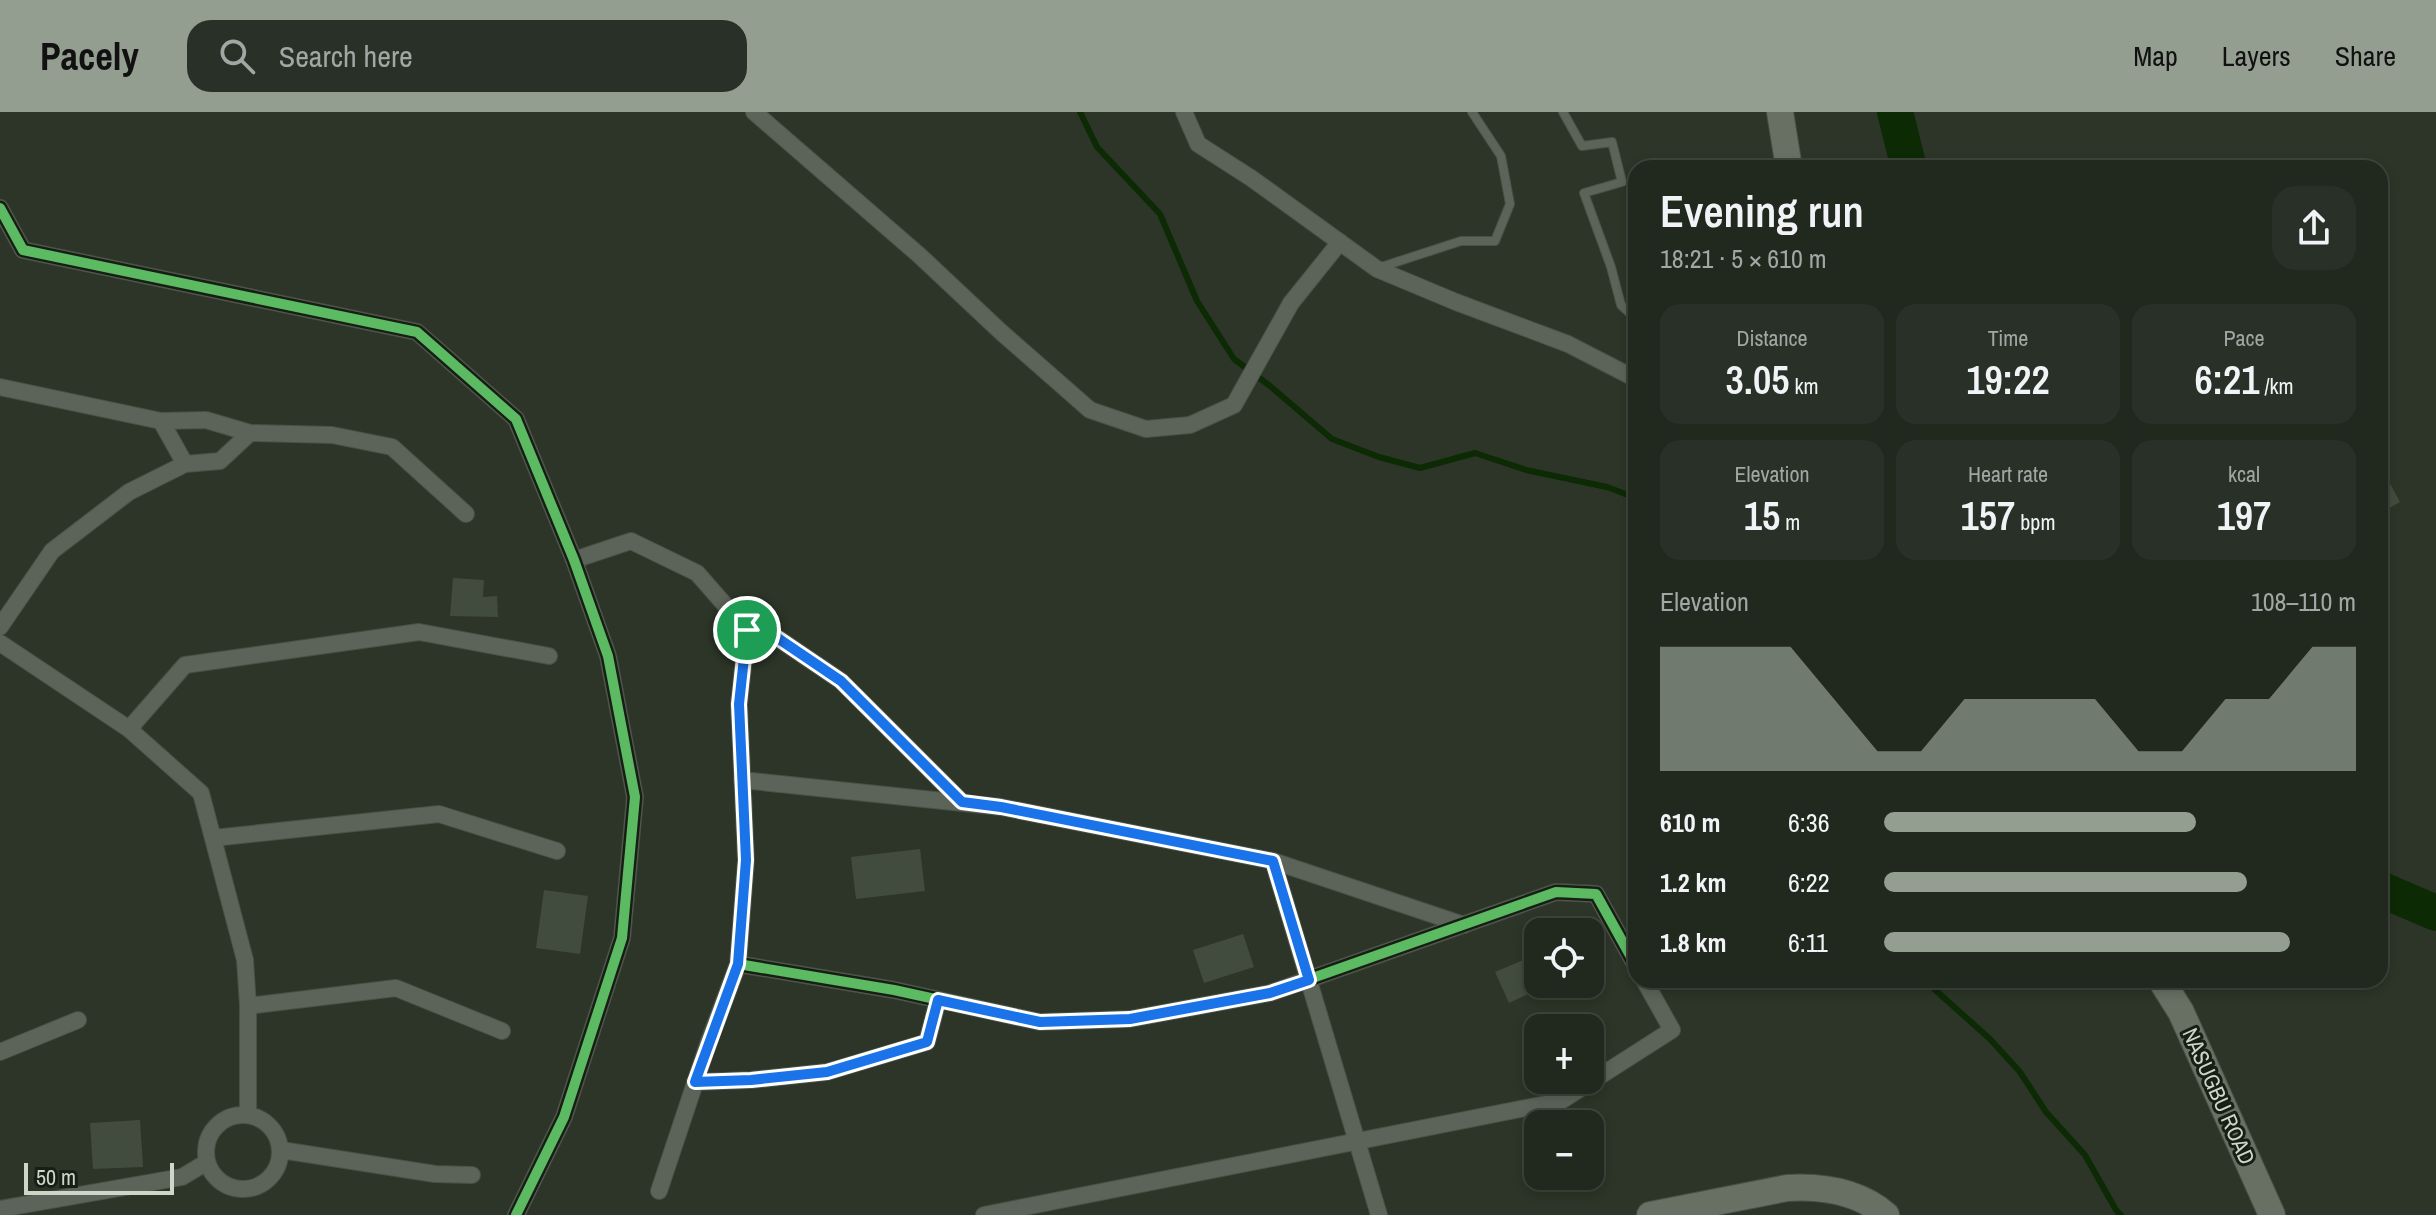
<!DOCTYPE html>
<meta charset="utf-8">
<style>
:root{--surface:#21281e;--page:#293027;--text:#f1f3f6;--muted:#a2a6a4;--line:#3e443c;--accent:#949e90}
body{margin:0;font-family:"Archivo Narrow",sans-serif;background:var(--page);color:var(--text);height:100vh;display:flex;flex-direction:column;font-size:30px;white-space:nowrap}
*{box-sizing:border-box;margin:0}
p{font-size:26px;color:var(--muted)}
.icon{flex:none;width:44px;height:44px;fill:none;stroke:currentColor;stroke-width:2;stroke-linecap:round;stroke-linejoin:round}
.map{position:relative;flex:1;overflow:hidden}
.side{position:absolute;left:1628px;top:48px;width:760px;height:828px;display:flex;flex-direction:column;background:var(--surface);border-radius:24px;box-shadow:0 4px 12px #0003,0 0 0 2px var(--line)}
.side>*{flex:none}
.tools{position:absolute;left:1524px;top:806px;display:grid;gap:16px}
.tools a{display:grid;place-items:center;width:80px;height:80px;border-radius:16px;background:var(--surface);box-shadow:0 4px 12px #0003,0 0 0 2px var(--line);font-size:40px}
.scale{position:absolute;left:24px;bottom:20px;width:150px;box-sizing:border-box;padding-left:8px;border:4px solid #ccd7c8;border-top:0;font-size:22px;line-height:28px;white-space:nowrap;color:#ccd7c8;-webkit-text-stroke:6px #171f15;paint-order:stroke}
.pin{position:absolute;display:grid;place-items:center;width:68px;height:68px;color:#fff;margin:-34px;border:4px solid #fff;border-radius:50%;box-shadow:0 2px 8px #0007}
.round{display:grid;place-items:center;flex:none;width:84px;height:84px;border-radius:24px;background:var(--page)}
.headline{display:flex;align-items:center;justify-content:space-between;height:136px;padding:0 32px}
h1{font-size:44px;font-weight:600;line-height:60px}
.figures{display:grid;grid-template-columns:repeat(3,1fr);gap:12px;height:136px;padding:8px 32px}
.figures div{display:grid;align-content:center;border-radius:20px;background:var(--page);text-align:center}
.figures b{font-size:40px;font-weight:600}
.figures small{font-size:22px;font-weight:400}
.figures p{font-size:22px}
.chart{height:224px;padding:16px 32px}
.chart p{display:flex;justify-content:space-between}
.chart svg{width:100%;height:144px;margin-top:8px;fill:var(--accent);opacity:.7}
ul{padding:0 32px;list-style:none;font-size:26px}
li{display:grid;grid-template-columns:128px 96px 1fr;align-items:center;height:60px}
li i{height:20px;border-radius:10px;background:var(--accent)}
header{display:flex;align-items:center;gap:48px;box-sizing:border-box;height:112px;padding:0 40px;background:var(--accent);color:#111}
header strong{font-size:38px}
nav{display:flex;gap:44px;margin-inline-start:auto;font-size:28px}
.search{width:560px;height:72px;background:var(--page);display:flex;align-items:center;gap:20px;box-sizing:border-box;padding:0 28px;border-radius:24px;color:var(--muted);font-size:30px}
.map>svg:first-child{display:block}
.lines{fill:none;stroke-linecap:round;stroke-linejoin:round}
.stream{stroke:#0c2a04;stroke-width:6}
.river{stroke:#0c2a04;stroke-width:36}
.building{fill:#424c3e}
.service-casing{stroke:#495045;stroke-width:10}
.minor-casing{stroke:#495045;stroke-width:18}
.primary-casing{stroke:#495045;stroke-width:28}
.service{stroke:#5c6459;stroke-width:8}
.minor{stroke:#5c6459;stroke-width:16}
.primary{stroke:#687064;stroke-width:26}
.cycleway-casing{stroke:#171f15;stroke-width:15}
.cycleway{stroke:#5cba63;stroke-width:10}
.route-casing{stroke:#fff;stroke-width:16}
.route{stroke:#1a73e8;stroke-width:10}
.labels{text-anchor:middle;stroke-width:6;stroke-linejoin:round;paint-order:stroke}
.street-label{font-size:22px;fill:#ccd7c8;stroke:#171f15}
</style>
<header>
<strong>Pacely</strong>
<div class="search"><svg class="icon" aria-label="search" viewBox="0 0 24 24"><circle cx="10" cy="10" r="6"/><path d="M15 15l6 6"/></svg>Search here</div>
<nav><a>Map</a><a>Layers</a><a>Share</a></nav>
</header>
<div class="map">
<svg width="2436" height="1103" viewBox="0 0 2436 1103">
<rect width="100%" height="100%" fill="#2c3528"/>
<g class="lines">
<g class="stream">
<path d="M 1080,0 L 1097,35 L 1160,102 L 1197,189 L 1234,247 L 1270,274 L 1332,327 L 1379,345 L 1420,356 L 1475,341 L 1526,358 L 1607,375 L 1636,386"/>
<path d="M 1924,868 L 1990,927 L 2020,960 L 2046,1000 L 2085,1043 L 2116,1098 L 2121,1103"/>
</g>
<g class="river">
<path d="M 1895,0 L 1909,56"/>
<path d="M 2380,777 L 2436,801"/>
</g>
</g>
<g class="building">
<path d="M 2380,353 L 2400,390 L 2386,398 L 2380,386 Z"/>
<path d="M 453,466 L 484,468 L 483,485 L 497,484 L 498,505 L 450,504 Z"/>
<path d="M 920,737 L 925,779 L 856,787 L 851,745 Z"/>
<path d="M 544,778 L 588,784 L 580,842 L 536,836 Z"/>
<path d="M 1243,822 L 1254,855 L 1204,871 L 1193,838 Z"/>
<path d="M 1528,846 L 1541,876 L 1509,891 L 1495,860 Z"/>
<path d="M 140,1008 L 143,1055 L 93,1057 L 90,1011 Z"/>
</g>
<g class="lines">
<g class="service-casing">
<g id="service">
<path d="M 1563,0 L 1582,34 L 1612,30 L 1622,70 L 1584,81 L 1611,155 L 1621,193 L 1636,207"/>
<path d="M 1378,156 L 1461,129 L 1495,129 L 1510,92 L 1501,44 L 1472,0"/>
</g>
</g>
<g class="minor-casing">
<g id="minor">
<path d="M 754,0 L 919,143 L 1001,220 L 1090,298 L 1146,317 L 1190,313 L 1234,293 L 1291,191 L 1340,130"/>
<path d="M 1184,0 L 1198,32 L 1251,66 L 1377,157 L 1456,190 L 1568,232 L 1636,267"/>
<path d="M 0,96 L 23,138 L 417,220 L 516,307 L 574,448 L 608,544 L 635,685 L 622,826 L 564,1005 L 516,1103"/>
<path d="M 0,275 L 161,309 L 185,352 L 129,380 L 52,439 L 0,515"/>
<path d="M 161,309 L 206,308 L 250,321 L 220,349 L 185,352"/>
<path d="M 250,321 L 332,323 L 392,335 L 466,402"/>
<path d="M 574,448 L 631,429 L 697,461 L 747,518 L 739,592 L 746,748 L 738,852 L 708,932 L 659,1079"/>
<path d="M 747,518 L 776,525 L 841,569 L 962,690"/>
<path d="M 0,531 L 129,617 L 201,681 L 245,848 L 248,894 L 248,1003"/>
<path d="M 129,617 L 185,553 L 419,520 L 549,544"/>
<path d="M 742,668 L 1001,695 L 1273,749 L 1464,813"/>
<path d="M 213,726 L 439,702 L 557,739"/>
<path d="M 1273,749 L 1379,1103"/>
<path d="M 738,852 L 894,878 L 1040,910 L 1130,907 L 1270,881 L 1556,780 L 1596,782 L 1636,854"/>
<path d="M 248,894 L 396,876 L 502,919"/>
<path d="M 0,940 L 78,908"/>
<path d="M 695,970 L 751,968 L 827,960 L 927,930 L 938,888"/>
<circle cx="243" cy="1040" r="37"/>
<path d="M 281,1038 L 435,1062 L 472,1063"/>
<path d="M 0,1097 L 182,1065 L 207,1050"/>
<path d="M 984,1103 L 1561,989 L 1672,918 L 1644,868"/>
</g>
</g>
<g class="primary-casing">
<g id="primary">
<path d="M 1780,0 L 1789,56"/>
<path d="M 2161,868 L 2181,900 L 2272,1103"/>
<path d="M 1650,1103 L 1787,1076 C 1822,1074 1858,1079 1886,1103"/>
</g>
</g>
<use href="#service" class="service"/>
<use href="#minor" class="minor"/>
<use href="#primary" class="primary"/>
<g class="cycleway-casing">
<g id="cycleway">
<path d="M 0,96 L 23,138 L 417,220 L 516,307 L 574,448 L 608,544 L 635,685 L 622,826 L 564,1005 L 516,1103"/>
<path d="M 738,852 L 894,878 L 1040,910 L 1130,907 L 1270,881 L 1556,780 L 1596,782 L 1636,854"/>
</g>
</g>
<use href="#cycleway" class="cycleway"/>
</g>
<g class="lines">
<g class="route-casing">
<path id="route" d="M 747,518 L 776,525 L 841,569 L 962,690 L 1001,695 L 1273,749 L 1309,868 L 1270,881 L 1130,907 L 1040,910 L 938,888 L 927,930 L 827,960 L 751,968 L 695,970 L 738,852 L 746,748 L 739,592 Z"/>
</g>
<use href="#route" class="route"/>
</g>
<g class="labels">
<g class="street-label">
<text transform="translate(2219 984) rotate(66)" y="8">NASUGBU ROAD</text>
</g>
</g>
</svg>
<div class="tools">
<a><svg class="icon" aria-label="locate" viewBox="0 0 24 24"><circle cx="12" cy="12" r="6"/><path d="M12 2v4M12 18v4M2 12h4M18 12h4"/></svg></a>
<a>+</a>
<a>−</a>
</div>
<div class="scale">50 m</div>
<div class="pin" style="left:747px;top:518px;background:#1e9e55"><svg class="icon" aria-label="arrive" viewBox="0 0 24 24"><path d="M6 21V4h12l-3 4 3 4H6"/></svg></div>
<section class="side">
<div class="headline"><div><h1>Evening run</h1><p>18:21 · 5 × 610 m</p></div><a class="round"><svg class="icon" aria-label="share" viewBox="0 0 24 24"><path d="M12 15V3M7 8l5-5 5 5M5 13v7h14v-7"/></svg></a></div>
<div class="figures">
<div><p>Distance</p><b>3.05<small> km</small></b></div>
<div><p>Time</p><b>19:22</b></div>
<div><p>Pace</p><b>6:21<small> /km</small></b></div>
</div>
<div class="figures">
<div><p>Elevation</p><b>15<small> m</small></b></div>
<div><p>Heart rate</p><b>157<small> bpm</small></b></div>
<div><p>kcal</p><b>197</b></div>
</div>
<div class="chart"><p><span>Elevation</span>108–110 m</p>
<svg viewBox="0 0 160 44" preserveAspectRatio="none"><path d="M0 44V6L10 6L20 6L30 6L40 22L50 38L60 38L70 22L80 22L90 22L100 22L110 38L120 38L130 22L140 22L150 6L160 6V44z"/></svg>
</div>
<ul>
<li><b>610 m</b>6:36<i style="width:66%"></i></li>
<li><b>1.2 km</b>6:22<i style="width:77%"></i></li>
<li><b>1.8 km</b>6:11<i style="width:86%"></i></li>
</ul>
</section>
</div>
